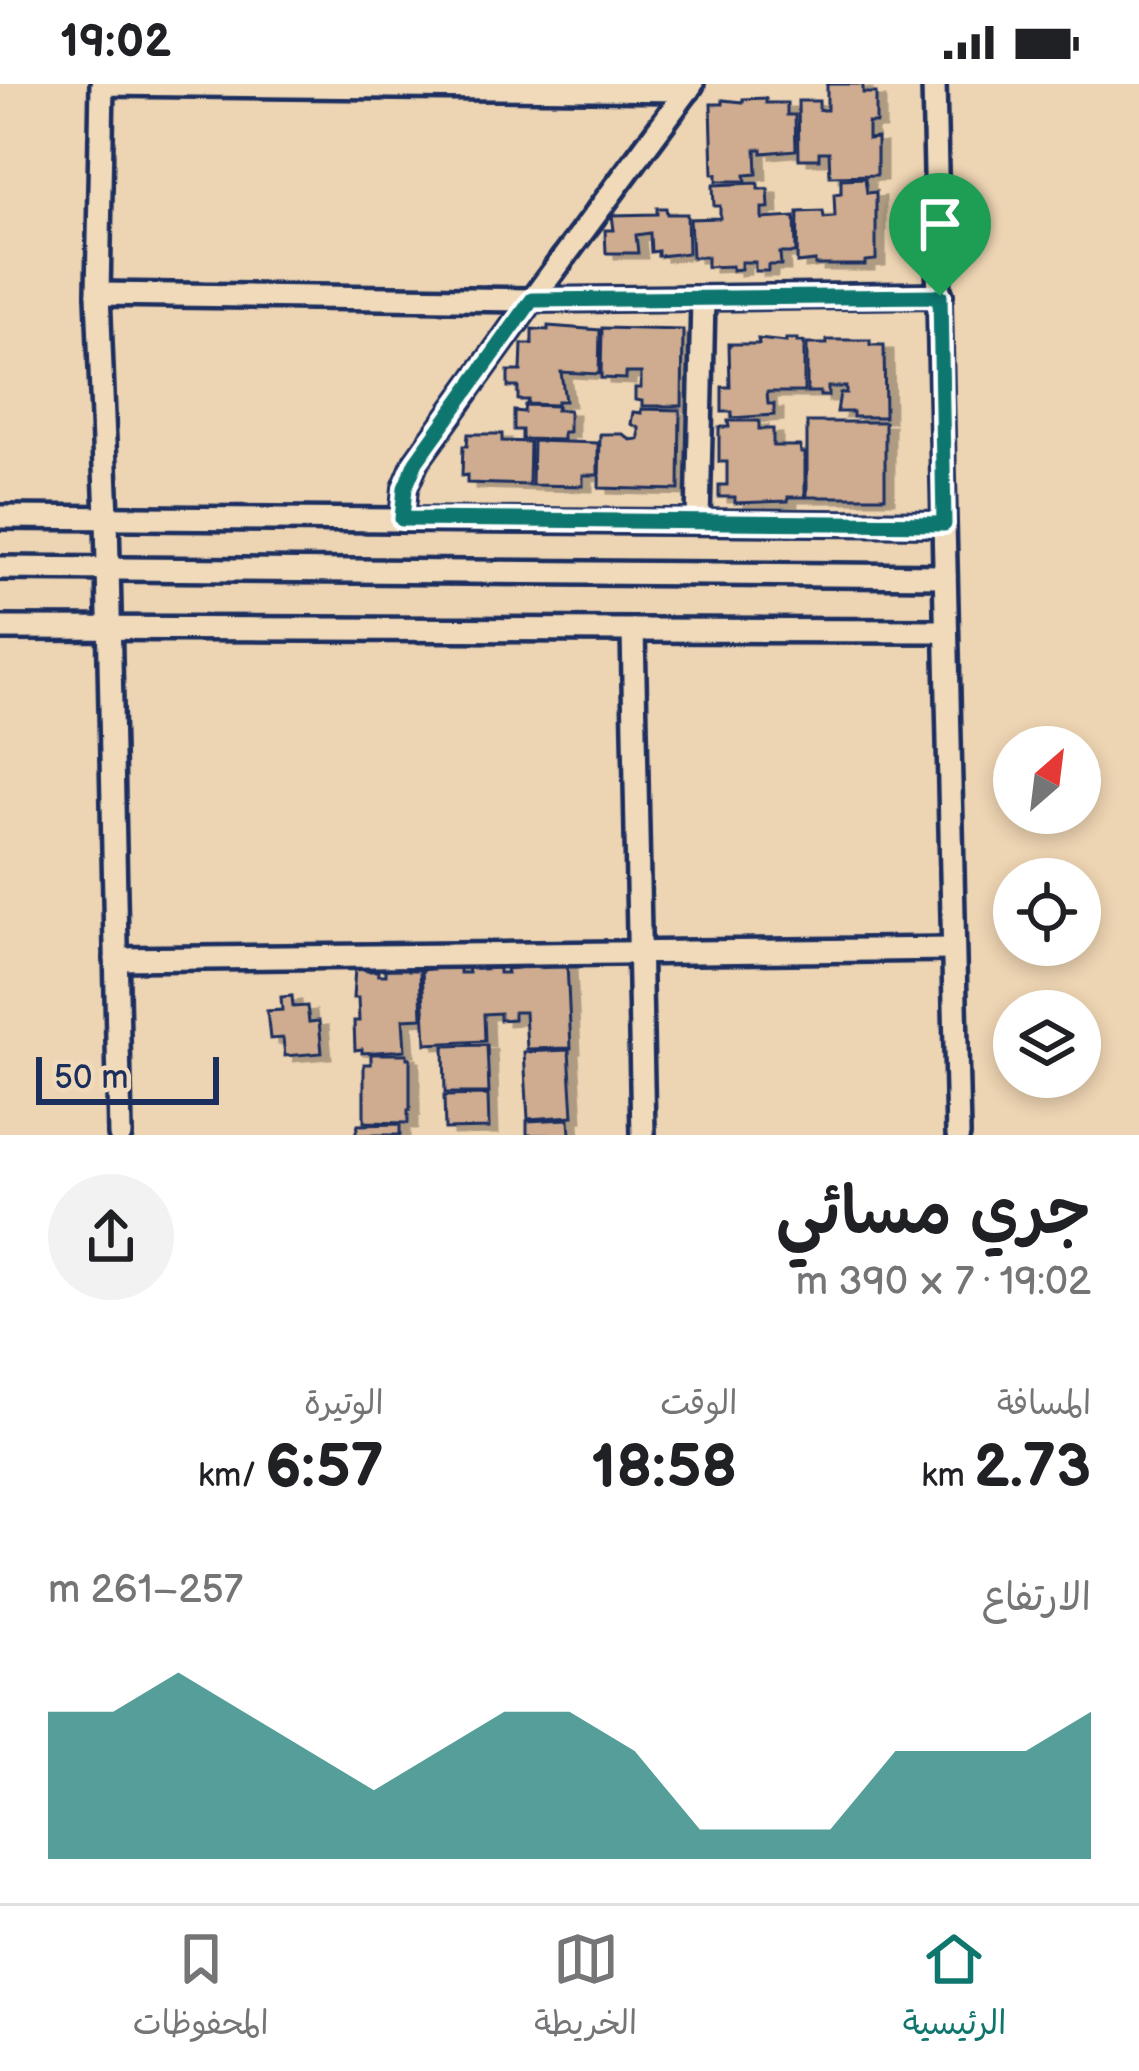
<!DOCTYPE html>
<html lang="ar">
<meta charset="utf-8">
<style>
:root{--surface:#fff;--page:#f2f2f2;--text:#202124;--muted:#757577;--line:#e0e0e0;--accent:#0f766e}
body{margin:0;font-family:"Balsamiq Sans","Playpen Sans Arabic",sans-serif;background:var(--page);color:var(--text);direction:rtl;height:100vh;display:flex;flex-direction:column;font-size:45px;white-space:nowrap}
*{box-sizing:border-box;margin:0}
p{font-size:39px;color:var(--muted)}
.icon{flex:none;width:66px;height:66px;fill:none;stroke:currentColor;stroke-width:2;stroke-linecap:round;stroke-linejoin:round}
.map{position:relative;height:1051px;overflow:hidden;direction:ltr}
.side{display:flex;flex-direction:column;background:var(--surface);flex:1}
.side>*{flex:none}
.needle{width:78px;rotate:28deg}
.fabs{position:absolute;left:993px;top:642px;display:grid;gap:24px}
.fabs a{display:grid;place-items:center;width:108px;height:108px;border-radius:50%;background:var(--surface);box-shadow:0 6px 18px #0003;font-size:60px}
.scale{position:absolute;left:36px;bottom:30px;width:183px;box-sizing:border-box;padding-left:12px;border:6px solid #1b2f5e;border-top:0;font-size:33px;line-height:42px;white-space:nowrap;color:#1b2f5e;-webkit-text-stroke:9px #f0dab9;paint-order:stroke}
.pin{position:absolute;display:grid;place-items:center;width:102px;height:102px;color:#fff;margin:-123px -51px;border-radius:50% 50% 50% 0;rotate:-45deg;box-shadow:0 0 12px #0007}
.pin .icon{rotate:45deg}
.round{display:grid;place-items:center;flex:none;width:126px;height:126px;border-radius:63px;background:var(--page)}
.headline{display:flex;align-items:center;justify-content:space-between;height:204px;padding:0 48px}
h1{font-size:66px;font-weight:600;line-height:90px}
.stats{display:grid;grid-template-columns:repeat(3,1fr);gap:18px;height:204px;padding:12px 48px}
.stats div{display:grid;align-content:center}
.stats b{font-size:60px;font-weight:600}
.stats small{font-size:33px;font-weight:400}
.stats p{font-size:33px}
.chart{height:336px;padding:24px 48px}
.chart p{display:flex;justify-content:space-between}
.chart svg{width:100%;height:216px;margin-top:12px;fill:var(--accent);opacity:.7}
.status{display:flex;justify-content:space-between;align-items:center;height:84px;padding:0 60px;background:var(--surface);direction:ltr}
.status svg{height:33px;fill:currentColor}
.dock{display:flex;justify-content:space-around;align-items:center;height:168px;border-top:3px solid var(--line);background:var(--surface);font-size:33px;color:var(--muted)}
.dock a{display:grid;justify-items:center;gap:6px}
.dock .active{color:var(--accent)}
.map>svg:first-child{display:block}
.building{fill:#cfac8f;stroke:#1b2f5e;stroke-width:3;filter:url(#shadow)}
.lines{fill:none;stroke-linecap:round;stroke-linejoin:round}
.minor-casing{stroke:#1b2f5e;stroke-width:30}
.minor{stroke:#f0dab9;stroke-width:21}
.route-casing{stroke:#fff;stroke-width:24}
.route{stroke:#0f766e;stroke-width:15}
</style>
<div class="status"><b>19:02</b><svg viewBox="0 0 49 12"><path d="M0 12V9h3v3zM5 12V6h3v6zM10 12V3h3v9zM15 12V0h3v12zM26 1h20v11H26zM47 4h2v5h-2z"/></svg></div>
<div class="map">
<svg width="1139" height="1051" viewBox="0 0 1139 1051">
<defs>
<filter id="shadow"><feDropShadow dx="9" dy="5" stdDeviation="0" flood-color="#0004"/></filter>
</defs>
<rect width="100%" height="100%" fill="#edd4b2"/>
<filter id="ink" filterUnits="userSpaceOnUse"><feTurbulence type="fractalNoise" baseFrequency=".00833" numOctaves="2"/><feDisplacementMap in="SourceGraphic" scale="24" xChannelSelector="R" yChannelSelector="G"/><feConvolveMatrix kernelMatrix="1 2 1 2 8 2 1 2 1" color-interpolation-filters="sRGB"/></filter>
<g filter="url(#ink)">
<g class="building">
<path d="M 827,0 L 863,0 L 863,9 L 876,9 L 876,39 L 868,39 L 868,55 L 877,54 L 877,91 L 830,92 L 829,68 L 819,68 L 819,75 L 799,75 L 798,17 L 819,17 L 819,26 L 827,26 Z"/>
<path d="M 766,14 L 766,19 L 787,19 L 787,31 L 795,31 L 796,66 L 762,69 L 762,65 L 756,65 L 757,90 L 745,91 L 746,97 L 717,97 L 717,90 L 713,90 L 711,20 L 723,20 L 723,16 L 743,18 L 743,15 Z"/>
<path d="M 865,94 L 867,109 L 876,108 L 876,176 L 865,177 L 865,181 L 815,181 L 815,177 L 797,179 L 798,128 L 823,127 L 824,134 L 835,133 L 834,110 L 841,109 L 841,95 Z"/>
<path d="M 758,99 L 758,105 L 768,105 L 769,124 L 762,124 L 762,135 L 795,133 L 796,169 L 780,169 L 781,181 L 768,181 L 768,187 L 755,187 L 755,178 L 741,178 L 741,185 L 732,186 L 732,182 L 707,183 L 707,173 L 692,173 L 690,135 L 720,134 L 720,122 L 714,122 L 713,101 Z"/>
<path d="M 657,124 L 666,124 L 667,130 L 687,130 L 688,169 L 658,172 L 658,167 L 651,168 L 650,149 L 636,151 L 638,169 L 606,169 L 605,146 L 614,146 L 612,131 L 657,130 Z"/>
<path d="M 548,242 L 600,246 L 599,290 L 561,288 L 565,317 L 557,317 L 557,321 L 527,320 L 528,316 L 518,316 L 518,303 L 508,303 L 508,287 L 521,287 L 522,260 L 532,260 L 532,245 L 548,246 Z"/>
<path d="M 602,244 L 683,246 L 682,322 L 642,322 L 642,317 L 635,316 L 635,304 L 641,304 L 641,289 L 626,289 L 626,295 L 601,294 Z"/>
<path d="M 758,255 L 786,258 L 786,255 L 797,255 L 797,258 L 804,258 L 804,308 L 767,308 L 768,320 L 774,320 L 774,331 L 732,334 L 732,328 L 722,328 L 722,303 L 730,303 L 729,260 L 759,260 Z"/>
<path d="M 827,256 L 870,256 L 870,261 L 884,261 L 885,333 L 853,333 L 853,328 L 837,328 L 840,309 L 846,309 L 846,303 L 828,303 L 828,312 L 820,312 L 820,308 L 807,308 L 807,260 L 827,260 Z"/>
<path d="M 525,321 L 557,322 L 556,326 L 569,326 L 569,348 L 563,348 L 563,356 L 522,355 L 522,346 L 514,346 L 514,327 L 524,328 Z"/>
<path d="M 641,325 L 680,326 L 679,406 L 599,404 L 600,350 L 623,350 L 630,356 L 639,355 L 639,344 L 631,340 L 633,328 L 641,329 Z"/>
<path d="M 728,337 L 759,337 L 759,345 L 773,345 L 773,362 L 800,362 L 801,369 L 805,369 L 805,413 L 788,413 L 788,417 L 735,419 L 735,413 L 719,413 L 719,401 L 727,401 L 727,378 L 719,378 L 719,343 L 729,343 Z"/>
<rect x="807" y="338" width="78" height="75"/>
<path d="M 468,350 L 502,350 L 502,357 L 530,358 L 529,401 L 467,399 L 467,391 L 462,392 L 463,362 L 467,362 Z"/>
<path d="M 533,357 L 598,359 L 598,391 L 583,391 L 583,402 L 532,401 Z"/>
<path d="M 526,878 L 526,881 L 539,881 L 539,884 L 567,880 L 571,964 L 527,965 L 525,928 L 514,928 L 514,935 L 500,936 L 500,929 L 484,930 L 485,957 L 426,960 L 422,886 L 460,882 L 460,889 L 469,889 L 468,882 L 483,881 L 483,885 L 499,884 L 499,889 L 507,889 L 506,885 L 518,884 L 517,879 Z"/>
<path d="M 409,881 L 409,886 L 420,886 L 422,934 L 403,935 L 405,966 L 362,969 L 362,965 L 355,966 L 354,937 L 359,937 L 358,914 L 353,914 L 355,884 L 367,884 L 367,887 L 378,887 L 378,891 L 386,891 L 386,882 Z"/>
<path d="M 292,912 L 293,923 L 307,922 L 309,938 L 319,937 L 322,969 L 285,972 L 283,954 L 270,955 L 267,927 L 282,926 L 281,913 Z"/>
<path d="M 487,961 L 489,1009 L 445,1009 L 444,962 Z"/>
<path d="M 569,966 L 573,1032 L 528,1035 L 524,968 Z"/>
<path d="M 371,970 L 407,970 L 407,974 L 410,974 L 410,1026 L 408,1026 L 408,1039 L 364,1038 L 364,980 L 371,980 Z"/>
<path d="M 488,1011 L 489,1044 L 445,1045 L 444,1012 Z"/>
<path d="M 569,1035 L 570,1051 L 527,1051 L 527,1037 Z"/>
<path d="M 400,1040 L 400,1051 L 355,1051 L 358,1041 Z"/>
</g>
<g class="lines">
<g class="minor-casing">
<g id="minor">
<path d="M 934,0 L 958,1051"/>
<path d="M 98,210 L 532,216 L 941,211"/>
<path d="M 0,433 L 943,440"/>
<path d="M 402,435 L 405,404 L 416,378 L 532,216 L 692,0"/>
<path d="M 698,438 L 703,215"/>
<path d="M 0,484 L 945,492"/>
<path d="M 0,544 L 946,547"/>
<path d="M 633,546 L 643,1051"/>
<path d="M 116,875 L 953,865"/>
<path d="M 120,1051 L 107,433 L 98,210 L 102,0 L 688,6"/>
</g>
</g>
<use href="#minor" class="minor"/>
</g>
</g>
<g class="lines" filter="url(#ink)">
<g class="route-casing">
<path id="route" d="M 940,212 L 944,440 L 402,435 L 405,404 L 416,378 L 532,216 Z"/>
</g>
<use href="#route" class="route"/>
</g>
</svg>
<div class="fabs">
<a><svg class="needle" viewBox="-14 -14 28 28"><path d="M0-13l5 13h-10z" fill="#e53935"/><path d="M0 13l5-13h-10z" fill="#757577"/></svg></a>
<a><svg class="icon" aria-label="locate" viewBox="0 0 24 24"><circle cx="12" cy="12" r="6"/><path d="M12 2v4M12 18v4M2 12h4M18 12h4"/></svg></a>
<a><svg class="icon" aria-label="layers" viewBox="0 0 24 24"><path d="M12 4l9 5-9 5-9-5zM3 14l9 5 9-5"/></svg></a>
</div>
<div class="scale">50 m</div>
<div class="pin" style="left:940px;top:212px;background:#1e9e55"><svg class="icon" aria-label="arrive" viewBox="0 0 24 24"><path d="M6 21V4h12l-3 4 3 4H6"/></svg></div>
</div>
<section class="side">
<div class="headline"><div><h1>جري مسائي</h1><p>19:02 · 7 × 390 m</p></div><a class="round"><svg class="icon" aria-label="share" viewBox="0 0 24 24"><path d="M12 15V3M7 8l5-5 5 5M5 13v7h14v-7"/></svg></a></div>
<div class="stats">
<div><p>المسافة</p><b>2.73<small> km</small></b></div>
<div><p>الوقت</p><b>18:58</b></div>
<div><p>الوتيرة</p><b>6:57<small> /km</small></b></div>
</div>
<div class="chart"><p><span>الارتفاع</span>257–261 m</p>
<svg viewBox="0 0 160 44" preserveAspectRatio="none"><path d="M0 44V14L10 14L20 6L30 14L40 22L50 30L60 22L70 14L80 14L90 22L100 38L110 38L120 38L130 22L140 22L150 22L160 14V44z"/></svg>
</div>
</section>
<nav class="dock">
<a class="active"><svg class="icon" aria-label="home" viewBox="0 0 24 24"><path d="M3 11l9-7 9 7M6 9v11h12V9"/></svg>الرئيسية</a>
<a><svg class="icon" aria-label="map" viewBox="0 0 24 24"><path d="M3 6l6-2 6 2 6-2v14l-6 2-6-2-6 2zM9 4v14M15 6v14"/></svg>الخريطة</a>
<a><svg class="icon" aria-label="saved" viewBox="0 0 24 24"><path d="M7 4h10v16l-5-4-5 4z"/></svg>المحفوظات</a>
</nav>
